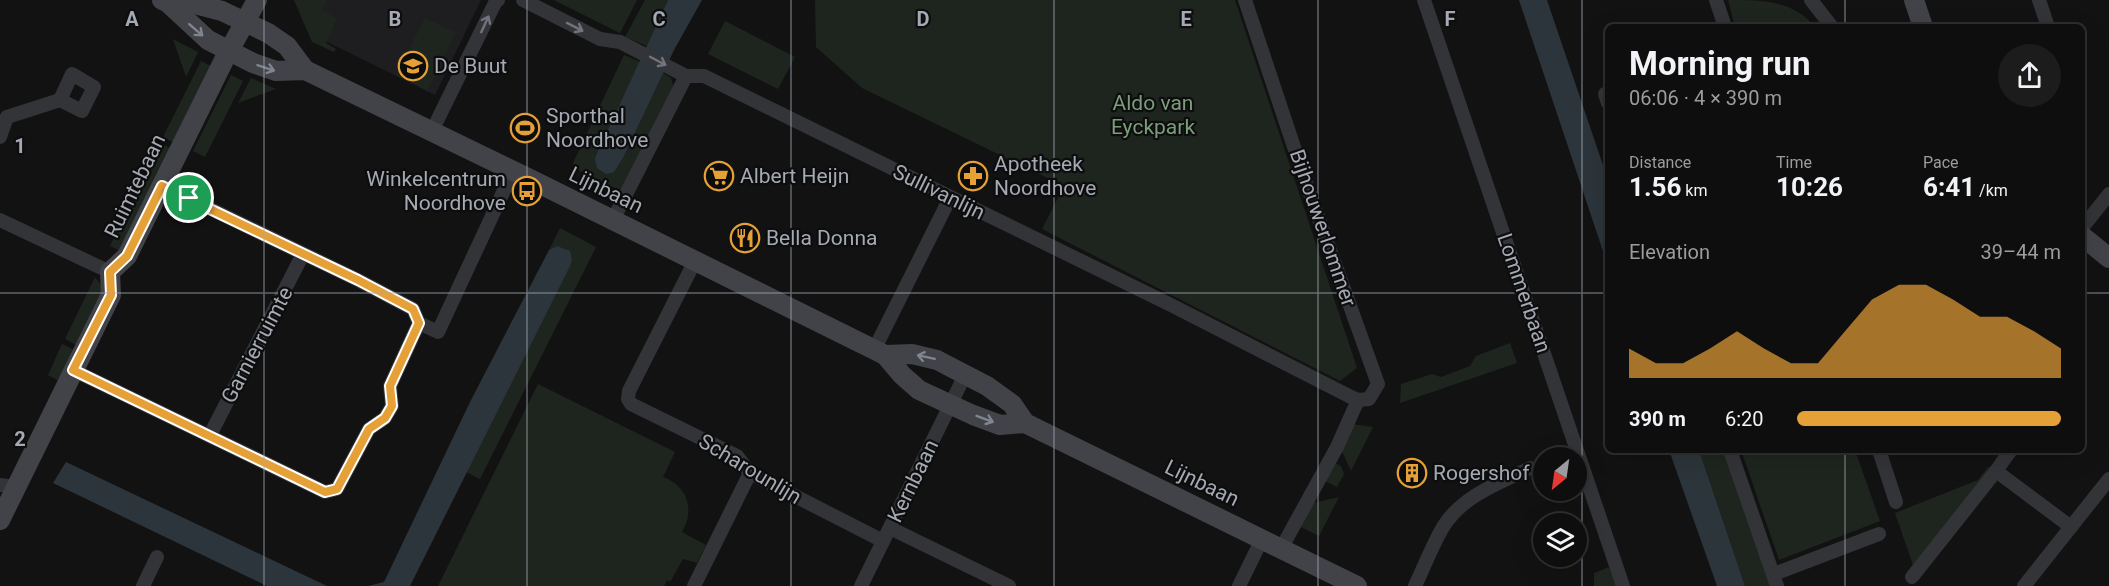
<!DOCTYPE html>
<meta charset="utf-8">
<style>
:root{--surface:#0e0e0e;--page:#1c1c1c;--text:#f1f3f6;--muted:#9b9c9e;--line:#2e2e2e;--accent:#e5a037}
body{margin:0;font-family:Roboto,sans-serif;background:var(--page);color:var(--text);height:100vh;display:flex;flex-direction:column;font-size:22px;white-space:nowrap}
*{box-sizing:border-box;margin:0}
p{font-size:20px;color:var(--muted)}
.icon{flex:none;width:33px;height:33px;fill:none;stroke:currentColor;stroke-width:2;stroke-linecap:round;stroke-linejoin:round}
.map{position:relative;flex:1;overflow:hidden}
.sheet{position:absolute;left:1605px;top:24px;width:480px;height:429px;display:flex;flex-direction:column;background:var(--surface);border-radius:9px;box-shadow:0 6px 24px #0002,0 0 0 2px var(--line)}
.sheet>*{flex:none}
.needle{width:39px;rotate:209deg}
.tools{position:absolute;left:1533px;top:447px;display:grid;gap:12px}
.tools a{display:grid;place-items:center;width:54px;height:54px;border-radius:50%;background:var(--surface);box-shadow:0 6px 24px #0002,0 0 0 2px var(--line);font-size:30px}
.pin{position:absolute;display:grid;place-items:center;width:51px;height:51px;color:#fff;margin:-26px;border:3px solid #fff;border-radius:50%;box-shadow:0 2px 6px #0007}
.round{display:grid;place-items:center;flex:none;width:63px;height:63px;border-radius:32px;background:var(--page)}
.headline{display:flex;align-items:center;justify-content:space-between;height:102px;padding:0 24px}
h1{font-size:33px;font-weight:700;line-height:45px}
.stats{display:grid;grid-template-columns:repeat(3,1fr);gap:9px;height:102px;padding:6px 24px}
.stats div{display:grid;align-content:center}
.stats b{font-size:26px;font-weight:700}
.stats small{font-size:16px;font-weight:400}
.stats p{font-size:16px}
.chart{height:168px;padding:12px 24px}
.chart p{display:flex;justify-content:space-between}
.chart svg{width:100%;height:108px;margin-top:6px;fill:var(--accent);opacity:.7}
ul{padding:0 24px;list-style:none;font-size:20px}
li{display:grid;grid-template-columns:96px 72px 1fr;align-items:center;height:45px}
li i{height:15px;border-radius:8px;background:var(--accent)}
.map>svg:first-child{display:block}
.built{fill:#1e1e20}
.green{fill:#1e251f}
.water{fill:#2c353b}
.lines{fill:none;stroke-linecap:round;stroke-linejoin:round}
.street{stroke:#333438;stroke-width:14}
.secondary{stroke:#414348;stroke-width:20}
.oneway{stroke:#71747c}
.oneway2{stroke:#81858e}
.route-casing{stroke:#fff;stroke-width:12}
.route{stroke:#e5a037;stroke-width:8}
.grid{fill:none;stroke:#a4a9b3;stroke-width:1.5;stroke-opacity:0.55}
.labels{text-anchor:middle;stroke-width:4.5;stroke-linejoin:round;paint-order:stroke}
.poi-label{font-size:21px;fill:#a4a9b3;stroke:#0d0d0e;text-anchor:start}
.park-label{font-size:21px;fill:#7c9d7c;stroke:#0d0d0e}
.street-label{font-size:21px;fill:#a4a9b3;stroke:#0d0d0e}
.grid-label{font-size:20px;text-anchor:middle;font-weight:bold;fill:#a4a9b3;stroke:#0d0d0e;stroke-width:4.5;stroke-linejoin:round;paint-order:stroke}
</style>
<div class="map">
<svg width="2109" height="586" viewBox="0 0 2109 586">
<rect width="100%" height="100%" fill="#121213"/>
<path class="built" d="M 303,0 L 481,0 L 435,95 L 317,37 Z"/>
<g class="green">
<path d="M 294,0 L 327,0 L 322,10 L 337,19 L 326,43 L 336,49 L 334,52 L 312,42 Z"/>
<path d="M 554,0 L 637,0 L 620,33 Z"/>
<path d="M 645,0 L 668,0 L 647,46 L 625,37 Z"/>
<path d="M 815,0 L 1235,0 L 1357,368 L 1340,381 L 1042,229 L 1064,186 L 862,88 L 816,47 Z"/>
<path d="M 1728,0 C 1763,0 1792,0 1815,27 L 1735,27 Z"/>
<path d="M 425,18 L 456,33 L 427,91 L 396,75 Z"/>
<path d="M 725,21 L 795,57 L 778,89 L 708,54 Z"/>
<path d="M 173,39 L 198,52 L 186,77 Z"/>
<path d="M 624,55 L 641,62 L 624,156 L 663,73 L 671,78 L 675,91 L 621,191 L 574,168 L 573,163 Z"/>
<path d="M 201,61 L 213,67 L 175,143 L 163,137 Z"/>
<path d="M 231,75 L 243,81 L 205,157 L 193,151 Z"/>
<path d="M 251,78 L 276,89 L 238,103 Z"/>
<path d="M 160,143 L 172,149 L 123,252 L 110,246 Z"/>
<path d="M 560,228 L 596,247 L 480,479 L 466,472 L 572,260 L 557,246 L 549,250 Z"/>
<path d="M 95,277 L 104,289 L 76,345 L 65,339 Z"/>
<path d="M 1510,343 L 1517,363 L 1400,403 L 1401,384 L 1432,374 L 1441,377 L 1470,366 L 1476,356 Z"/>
<path d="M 62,344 L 74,350 L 59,381 L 48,375 Z"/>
<path d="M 538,384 L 675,452 L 663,477 C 688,486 695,510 682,532 L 706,545 L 697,563 L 683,559 L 670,582 L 667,580 L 664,586 L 438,586 Z"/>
<path d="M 1352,424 L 1373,427 L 1351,471 L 1341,449 Z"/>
<path d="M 1699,450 L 1723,450 L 1774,586 L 1745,586 Z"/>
<path d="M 1741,450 L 1855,450 L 1880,521 L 1779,560 Z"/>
<path d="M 1333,462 L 1341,466 L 1344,474 L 1337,487 L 1323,480 Z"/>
<path d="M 1988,467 L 1991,467 L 1913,565 L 1895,513 L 1978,480 Z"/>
<path d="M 1339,497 L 1319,536 L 1299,526 L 1309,504 Z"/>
<path d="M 1609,567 L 1616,586 L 1594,586 L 1594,573 Z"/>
</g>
<g class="water">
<path d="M 668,0 L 702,0 L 674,50 L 624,156 L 614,172 L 606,174 L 597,168 L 595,158 Z"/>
<path d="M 1519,0 L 1547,0 L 1608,180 L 1608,266 Z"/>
<path d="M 557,246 L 570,251 L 572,260 L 570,266 L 410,586 L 368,586 L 384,582 L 471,400 L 549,250 Z"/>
<path d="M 1669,450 L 1699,450 L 1745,586 L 1717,586 Z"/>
<path d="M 66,462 L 327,586 L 267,586 L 53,483 Z"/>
</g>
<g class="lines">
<g class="street">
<path d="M 523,0 L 600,39 L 620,42 L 686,76 L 704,76 L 1171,305 L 1351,397 L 1358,400 L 1369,399 L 1378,384 L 1305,180 L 1245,0"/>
<path d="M 1424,0 L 1623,586"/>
<path d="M 1716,0 L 1725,27"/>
<path d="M 1811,0 L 1832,27"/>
<path d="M 2039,0 L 2048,27"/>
<path d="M 1608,93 L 1605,94 L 1608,103"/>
<path d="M 7,117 L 60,100 L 72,74 L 94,87 L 82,111 L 60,100"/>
<path d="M 431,133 L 496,1 L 498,0"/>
<path d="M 0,137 L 7,117"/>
<path d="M 0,220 L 110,272"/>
<path d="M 613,220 L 686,76"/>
<path d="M 2082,228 L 2109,194"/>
<path d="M 695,261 L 629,391 L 628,399 L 631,404 L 737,456 L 750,473 L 883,541"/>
<path d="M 419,323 L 438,332 L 513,171"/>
<path d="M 874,350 L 950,198"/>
<path d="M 73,370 L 325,492 L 337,489 L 369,429 L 385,418 L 392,406 L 390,386 L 419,323 L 413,309 L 358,280 L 163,186"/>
<path d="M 210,435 L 303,254"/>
<path d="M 1730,450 L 1777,586"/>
<path d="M 1879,450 L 1896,502"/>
<path d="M 2011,450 L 1996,471 L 2071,527"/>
<path d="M 0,485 L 16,487"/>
<path d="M 890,528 L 1009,586"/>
<path d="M 1281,549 L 1337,447 L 1358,400"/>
<path d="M 1774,574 L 1879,534"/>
<path d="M 1912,577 L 1996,471"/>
<path d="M 143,586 L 157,557"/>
<path d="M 694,586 L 750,473"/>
<path d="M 861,586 L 965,375"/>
<path d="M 1239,586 L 1262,539"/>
<path d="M 1415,586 C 1424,567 1432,546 1443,527 C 1462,496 1499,483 1530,468"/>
<path d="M 2024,586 L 2109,479"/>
</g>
<g class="secondary">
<path d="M 162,0 L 167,2 L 208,40 L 253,63 L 276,71 L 305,70 L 532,180 L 885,355 L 902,375 L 919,390 L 973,415 L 1000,425 L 1025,423"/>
<path d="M 1914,0 L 1923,27"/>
<path d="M 167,2 L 195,4 L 222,11 L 268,33 L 287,46 L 305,70"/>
<path d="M 2082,236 L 2109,258"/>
<path d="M 885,355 L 912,354 L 937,360 L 987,386 L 1012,404 L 1025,423 L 1357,586"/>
<path d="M 0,520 L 111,295 L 110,272 L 127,256 L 224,60 L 257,0"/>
</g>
</g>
<defs><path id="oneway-shaft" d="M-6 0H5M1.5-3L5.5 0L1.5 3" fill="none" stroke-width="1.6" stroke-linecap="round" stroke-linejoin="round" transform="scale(1.5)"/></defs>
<g class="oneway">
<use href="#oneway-shaft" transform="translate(485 24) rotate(-65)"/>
<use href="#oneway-shaft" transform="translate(575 27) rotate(27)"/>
<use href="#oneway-shaft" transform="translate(658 61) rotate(28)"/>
</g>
<g class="oneway2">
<use href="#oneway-shaft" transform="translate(196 30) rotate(41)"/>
<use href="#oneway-shaft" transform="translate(266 68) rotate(18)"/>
<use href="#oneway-shaft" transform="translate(926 357) rotate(-168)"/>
<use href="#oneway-shaft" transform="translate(985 419) rotate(20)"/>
</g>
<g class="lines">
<g class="route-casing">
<path id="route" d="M 162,186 L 358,280 L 413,309 L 419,323 L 390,386 L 392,406 L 385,418 L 369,429 L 337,489 L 325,492 L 73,370 L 111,295 L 110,272 L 127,256 Z"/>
</g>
<use href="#route" class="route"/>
</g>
<path class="grid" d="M 264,0 L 264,586M 527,0 L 527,586M 791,0 L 791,586M 1054,0 L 1054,586M 1318,0 L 1318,586M 1582,0 L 1582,586M 1845,0 L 1845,27M 0,293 L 1608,293M 2082,293 L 2109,293M 1845,450 L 1845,586"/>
<defs>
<g id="school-ring" transform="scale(1.5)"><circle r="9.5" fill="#0d0d0e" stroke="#e5a037" stroke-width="1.5"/><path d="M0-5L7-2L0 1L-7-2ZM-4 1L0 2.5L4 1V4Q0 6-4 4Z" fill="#e5a037"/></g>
<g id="stadium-ring" transform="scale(1.5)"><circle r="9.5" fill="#0d0d0e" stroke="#e5a037" stroke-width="1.5"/><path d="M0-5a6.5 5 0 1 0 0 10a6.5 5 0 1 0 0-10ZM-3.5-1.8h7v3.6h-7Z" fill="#e5a037"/></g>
<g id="supermarket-ring" transform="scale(1.5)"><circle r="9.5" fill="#0d0d0e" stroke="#e5a037" stroke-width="1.5"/><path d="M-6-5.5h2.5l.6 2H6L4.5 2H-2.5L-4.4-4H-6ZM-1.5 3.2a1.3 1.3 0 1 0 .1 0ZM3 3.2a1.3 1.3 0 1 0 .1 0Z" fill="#e5a037"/></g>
<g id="pharmacy-ring" transform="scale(1.5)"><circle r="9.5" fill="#0d0d0e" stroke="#e5a037" stroke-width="1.5"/><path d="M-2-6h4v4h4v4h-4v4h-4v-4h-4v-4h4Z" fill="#e5a037"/></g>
<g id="bus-ring" transform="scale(1.5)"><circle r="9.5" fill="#0d0d0e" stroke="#e5a037" stroke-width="1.5"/><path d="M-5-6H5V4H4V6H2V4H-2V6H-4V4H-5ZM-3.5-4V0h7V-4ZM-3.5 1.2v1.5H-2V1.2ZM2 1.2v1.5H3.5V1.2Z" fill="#e5a037"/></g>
<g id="restaurant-ring" transform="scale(1.5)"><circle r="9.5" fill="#0d0d0e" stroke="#e5a037" stroke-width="1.5"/><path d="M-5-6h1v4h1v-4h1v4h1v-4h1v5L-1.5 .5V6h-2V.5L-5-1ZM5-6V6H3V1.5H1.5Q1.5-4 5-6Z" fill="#e5a037"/></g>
<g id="building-ring" transform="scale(1.5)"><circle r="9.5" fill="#0d0d0e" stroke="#e5a037" stroke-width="1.5"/><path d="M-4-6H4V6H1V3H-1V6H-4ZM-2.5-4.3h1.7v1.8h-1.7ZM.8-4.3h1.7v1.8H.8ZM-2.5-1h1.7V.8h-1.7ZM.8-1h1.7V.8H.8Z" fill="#e5a037"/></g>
</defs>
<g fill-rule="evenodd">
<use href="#school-ring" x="413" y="66"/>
<use href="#stadium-ring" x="525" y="128"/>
<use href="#supermarket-ring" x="719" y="176"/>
<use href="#pharmacy-ring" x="973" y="176"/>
<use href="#bus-ring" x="527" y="191"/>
<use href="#restaurant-ring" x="745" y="238"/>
<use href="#building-ring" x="1412" y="473"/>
</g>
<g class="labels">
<g class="poi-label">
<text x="434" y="73">De Buut</text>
<text x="546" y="123">Sporthal<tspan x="546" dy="24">Noordhove</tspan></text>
<text x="994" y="171">Apotheek<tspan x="994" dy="24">Noordhove</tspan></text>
<text x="740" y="183">Albert Heijn</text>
<text x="506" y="186" text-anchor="end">Winkelcentrum<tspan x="506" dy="24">Noordhove</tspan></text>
<text x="766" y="245">Bella Donna</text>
<text x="1433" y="480">Rogershof</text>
</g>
<g class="park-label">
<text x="1153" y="110">Aldo van<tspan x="1153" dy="24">Eyckpark</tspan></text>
</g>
<g class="street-label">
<text transform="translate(135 186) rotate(-64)" y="7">Ruimtebaan</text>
<text transform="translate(606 190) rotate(26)" y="7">Lijnbaan</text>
<text transform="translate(939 192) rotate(26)" y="7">Sullivanlijn</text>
<text transform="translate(1323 228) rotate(71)" y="7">Bijhouwerlommer</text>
<text transform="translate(1524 293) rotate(71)" y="7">Lommerbaan</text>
<text transform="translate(257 345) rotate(-62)" y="7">Garnierruimte</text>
<text transform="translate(750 469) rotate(31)" y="7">Scharounlijn</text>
<text transform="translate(913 481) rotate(-64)" y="7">Kernbaan</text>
<text transform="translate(1202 483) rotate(26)" y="7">Lijnbaan</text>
</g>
</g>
<g class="grid-label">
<text x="132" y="26">A</text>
<text x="395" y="26">B</text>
<text x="659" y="26">C</text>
<text x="923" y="26">D</text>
<text x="1186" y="26">E</text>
<text x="1450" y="26">F</text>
<text x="20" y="153">1</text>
<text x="20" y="446">2</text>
</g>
</svg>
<div class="tools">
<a><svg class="needle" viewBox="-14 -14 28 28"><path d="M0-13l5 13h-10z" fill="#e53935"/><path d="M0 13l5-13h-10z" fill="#9b9c9e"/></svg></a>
<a><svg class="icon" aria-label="layers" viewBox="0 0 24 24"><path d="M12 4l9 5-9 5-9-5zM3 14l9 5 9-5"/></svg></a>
</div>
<div class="pin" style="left:189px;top:198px;background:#1e9e55"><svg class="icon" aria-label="arrive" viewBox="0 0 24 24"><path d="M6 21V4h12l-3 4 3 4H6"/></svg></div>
<section class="sheet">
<div class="headline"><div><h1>Morning run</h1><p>06:06 · 4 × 390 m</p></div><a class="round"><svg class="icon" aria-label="share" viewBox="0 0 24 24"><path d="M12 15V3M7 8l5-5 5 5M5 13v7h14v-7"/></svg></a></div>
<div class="stats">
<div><p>Distance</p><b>1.56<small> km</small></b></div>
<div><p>Time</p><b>10:26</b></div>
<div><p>Pace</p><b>6:41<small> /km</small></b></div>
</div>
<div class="chart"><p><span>Elevation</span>39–44 m</p>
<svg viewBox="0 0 160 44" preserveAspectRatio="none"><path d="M0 44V32L10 38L20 38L30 32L40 25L50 32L60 38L70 38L80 25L90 12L100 6L110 6L120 12L130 19L140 19L150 25L160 32V44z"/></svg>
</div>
<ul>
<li><b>390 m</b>6:20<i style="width:100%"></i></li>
</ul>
</section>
</div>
